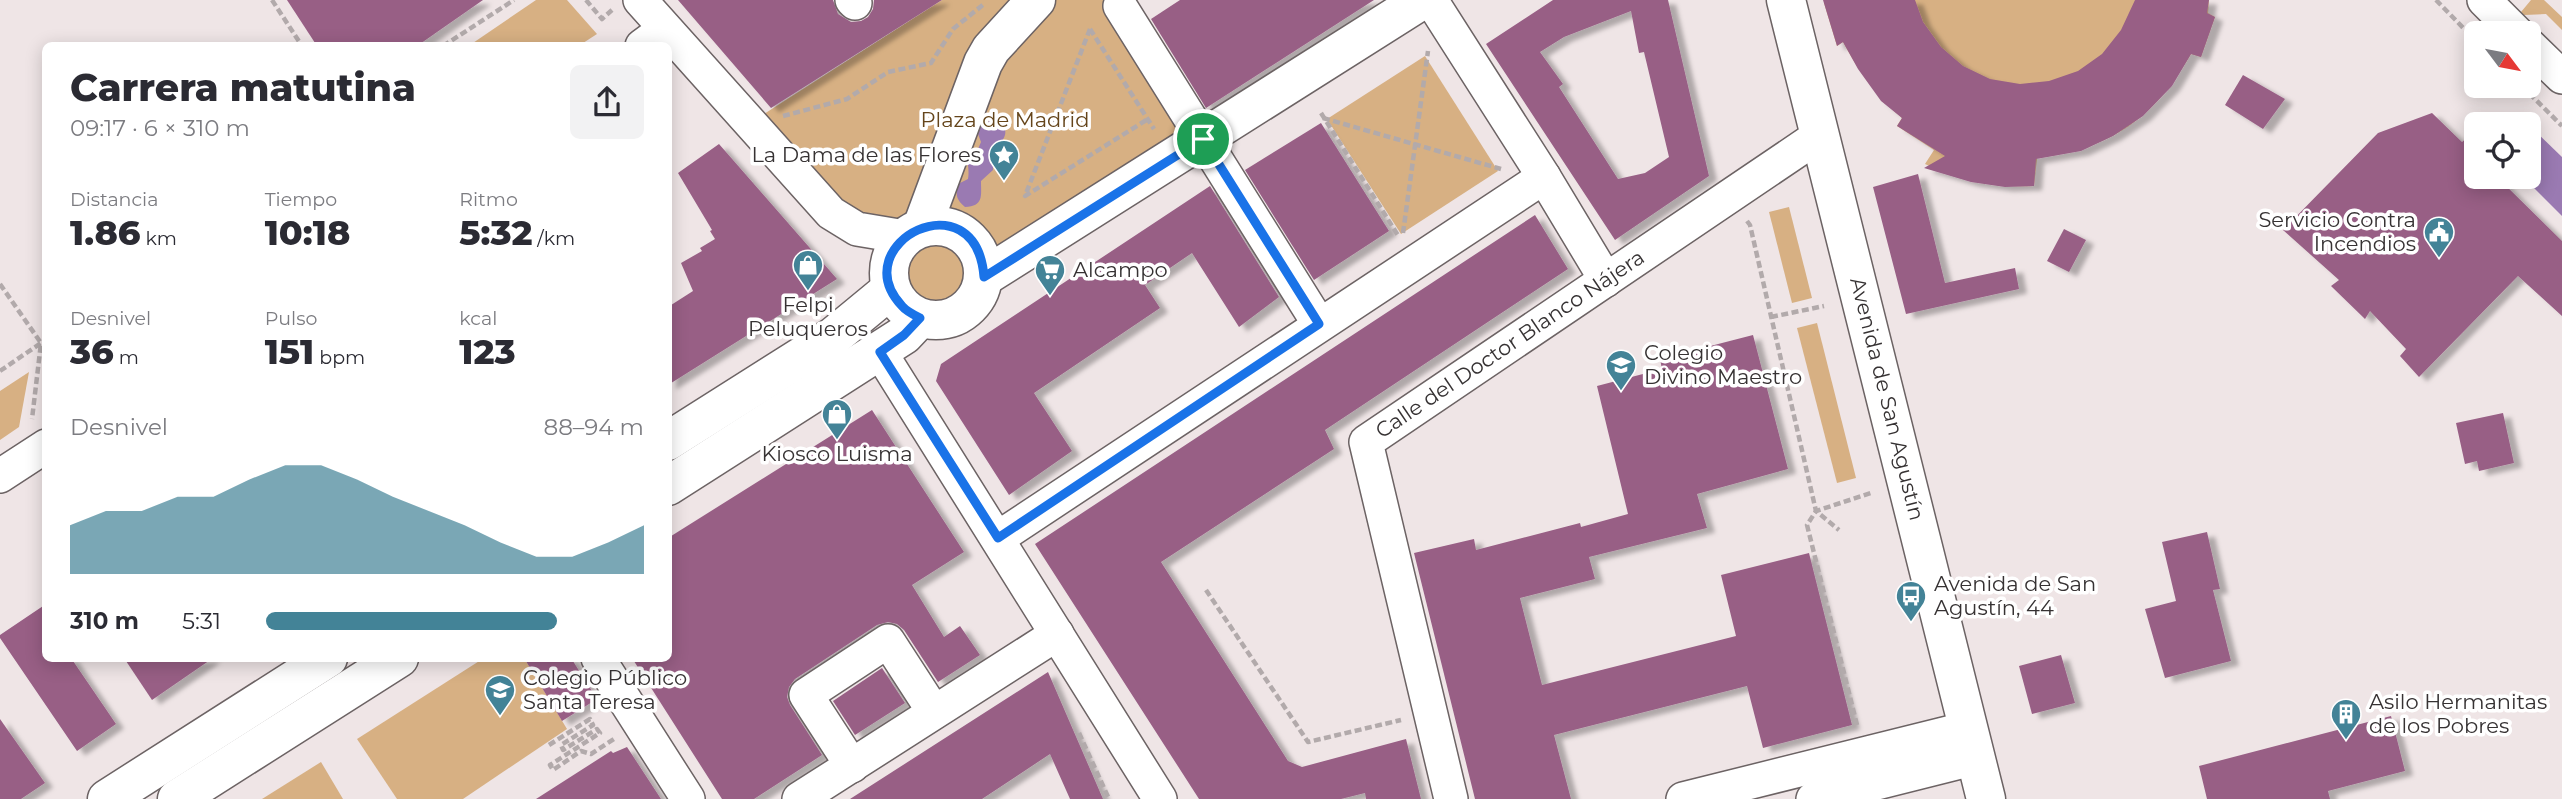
<!DOCTYPE html>
<html lang="es">
<meta charset="utf-8">
<style>
:root{--surface:#fff;--page:#f2f2f3;--text:#2b2b33;--muted:#7c7c81;--accent:#438397}
body{margin:0;font-family:Montserrat,sans-serif;background:var(--page);color:var(--text);height:100vh;display:flex;flex-direction:column;font-size:26px;white-space:nowrap}
*{box-sizing:border-box;margin:0}
p{font-size:23px;color:var(--muted)}
.icon{flex:none;width:38px;height:38px;fill:none;stroke:currentColor;stroke-width:2;stroke-linecap:round;stroke-linejoin:round}
.map{position:relative;flex:1;overflow:hidden}
.side{position:absolute;left:42px;top:42px;width:630px;height:620px;display:flex;flex-direction:column;background:var(--surface);border-radius:10px;box-shadow:0 4px 18px #0003}
.side>*{flex:none}
.needle{width:46px;rotate:122deg}
.fabs{position:absolute;left:2464px;top:21px;display:grid;gap:14px}
.fabs a{display:grid;place-items:center;width:77px;height:77px;border-radius:10px;background:var(--surface);box-shadow:0 4px 18px #0003;font-size:35px}
.pin{position:absolute;display:grid;place-items:center;width:60px;height:60px;color:#fff;margin:-30px;border:4px solid #fff;border-radius:50%;box-shadow:0 2px 7px #0007}
.round{display:grid;place-items:center;flex:none;width:74px;height:74px;border-radius:10px;background:var(--page)}
.headline{display:flex;align-items:center;justify-content:space-between;height:119px;padding:0 28px}
h1{font-size:38px;font-weight:800;line-height:52px}
.metrics{display:grid;grid-template-columns:repeat(3,1fr);gap:10px;height:119px;padding:7px 28px}
.metrics div{display:grid;align-content:center}
.metrics b{font-size:35px;font-weight:800}
.metrics small{font-size:19px;font-weight:400}
.metrics p{font-size:19px}
.chart{height:196px;padding:14px 28px}
.chart p{display:flex;justify-content:space-between}
.chart svg{width:100%;height:126px;margin-top:7px;fill:var(--accent);opacity:.7}
ul{padding:0 28px;list-style:none;font-size:23px}
li{display:grid;grid-template-columns:112px 84px 1fr;align-items:center;height:52px}
li i{height:18px;border-radius:9px;background:var(--accent)}
.map>svg:first-child{display:block}
.green{fill:#d7b083}
.water{fill:#9a7ab2}
.building{fill:#985f85;fill-rule:evenodd;filter:url(#shadow)}
.lines{fill:none;stroke-linecap:round;stroke-linejoin:round}
.minor-casing{stroke:#6c6364;stroke-width:36}
.major-casing{stroke:#6c6364;stroke-width:41}
.highway-casing{stroke:#6c6364;stroke-width:41}
.path{stroke:#b2aaab;stroke-width:4.5;stroke-dasharray:7 3.5;stroke-linecap:butt}
.minor{stroke:#fff;stroke-width:33}
.major{stroke:#fff;stroke-width:38}
.highway{stroke:#fff;stroke-width:38}
.route-casing{stroke:#fff;stroke-width:14}
.route{stroke:#1a73e8;stroke-width:9}
.labels{text-anchor:middle;stroke-width:7;stroke-linejoin:round;paint-order:stroke}
.park-label{font-size:21px;fill:#65451b;stroke:#fff}
.poi-label{font-size:21px;fill:#363233;stroke:#fff;text-anchor:start}
.street-label{font-size:21px;fill:#363233;stroke:#fff}
</style>
<div class="map">
<svg width="2562" height="799" viewBox="0 0 2562 799">
<defs>
<filter id="shadow"><feDropShadow dx="8" dy="4.5" stdDeviation="2" flood-color="#0004"/></filter>
</defs>
<rect width="100%" height="100%" fill="#efe5e6"/>
<g class="green">
<path d="M 536,0 L 567,0 L 597,34 L 580,45 L 470,45 Z"/>
<path d="M 942,0 L 1127,0 L 1203,139 L 982,262 C 966,223 943,224 906,226 C 890,227 873,228 857,229 L 764,114 Z"/>
<path d="M 1832,0 L 2209,0 L 2208,13 L 2215,17 L 2201,57 L 2191,54 C 2153,119 2112,148 2037,158 L 2034,186 C 1994,188 1961,181 1925,164 L 1934,150 L 1897,126 L 1902,118 C 1876,96 1859,72 1843,42 L 1837,46 L 1824,3 Z"/>
<path d="M 2531,0 L 2544,0 L 2562,17 L 2562,30 L 2546,14 L 2524,15 L 2521,12 Z"/>
<path d="M 1425,56 L 1498,171 L 1401,234 L 1327,119 Z"/>
<path d="M 1789,207 L 1812,298 L 1792,303 L 1769,212 Z"/>
<circle cx="937" cy="274" r="32"/>
<path d="M 1817,323 L 1856,478 L 1837,483 L 1797,328 Z"/>
<path d="M 29,372 L 19,427 L 0,440 L 0,391 Z"/>
<path d="M 484,658 L 524,658 L 567,729 L 463,799 L 397,799 L 357,739 Z"/>
<path d="M 321,762 L 343,799 L 262,799 Z"/>
</g>
<g class="water">
<path d="M 994,118 L 1003,123 C 1010,138 1000,141 993,152 L 993,170 L 981,181 C 981,196 984,206 965,207 C 957,200 955,196 958,184 L 968,179 C 970,169 966,163 969,154 L 978,149 L 981,142 L 978,134 L 979,127 Z"/>
<path d="M 2529,125 L 2562,157 L 2562,216 L 2523,177 L 2529,177 Z"/>
</g>
<g class="building">
<path d="M 287,0 L 483,0 L 417,46 L 317,46 Z"/>
<path d="M 678,0 L 833,0 L 838,14 L 851,22 L 861,21 L 868,17 L 873,9 L 874,0 L 942,0 L 771,108 Z"/>
<path d="M 1180,0 L 1374,0 L 1206,108 L 1151,19 Z"/>
<path d="M 1553,0 L 1668,0 L 1709,176 L 1615,240 L 1486,44 ZM 1631,11 L 1639,53 L 1644,52 L 1669,157 L 1645,173 L 1618,179 L 1559,87 L 1563,84 L 1540,52 L 1564,37 Z"/>
<path d="M 1823,0 L 1915,0 L 1923,22 L 1941,47 L 1963,66 L 1990,79 L 2020,84 L 2049,81 L 2078,71 L 2102,54 L 2121,30 L 2135,0 L 2209,0 L 2207,13 L 2215,17 L 2201,57 L 2191,54 L 2172,86 L 2143,116 L 2113,136 L 2081,151 L 2036,159 L 2034,186 L 2005,187 L 1971,182 L 1924,168 L 1945,156 L 1897,126 L 1902,118 L 1881,101 L 1858,69 L 1843,42 L 1837,46 Z"/>
<path d="M 2243,75 L 2285,99 L 2263,129 L 2225,105 Z"/>
<path d="M 2432,113 L 2462,142 L 2476,130 L 2476,177 L 2497,177 L 2562,241 L 2562,316 L 2518,276 L 2419,377 L 2400,356 L 2406,349 L 2370,311 L 2365,319 L 2331,286 L 2339,280 L 2283,230 L 2378,133 Z"/>
<path d="M 1321,123 L 1389,231 L 1314,280 L 1245,170 Z"/>
<path d="M 719,144 L 837,279 L 668,385 L 668,307 L 693,291 L 681,263 L 702,251 L 700,248 L 715,239 L 710,231 L 712,230 L 678,173 Z"/>
<path d="M 1918,174 L 1945,283 L 2015,268 L 2019,289 L 1906,314 L 1873,187 Z"/>
<path d="M 1210,186 L 1279,297 L 1239,327 L 1192,253 L 1145,285 L 1160,308 L 1034,393 L 1072,451 L 1009,495 L 936,381 L 941,364 Z"/>
<path d="M 1535,215 L 1568,269 L 1325,430 L 1334,449 L 1161,562 L 1288,761 L 1302,767 L 1406,739 L 1421,799 L 1366,799 L 1365,793 L 1341,799 L 1199,799 L 1035,544 Z"/>
<path d="M 2064,229 L 2086,240 L 2069,272 L 2047,261 Z"/>
<path d="M 1753,335 L 1788,469 L 1697,494 L 1707,528 L 1589,557 L 1595,579 L 1520,598 L 1542,685 L 1736,636 L 1721,575 L 1809,553 L 1852,725 L 1763,748 L 1747,686 L 1554,735 L 1571,799 L 1475,799 L 1414,553 L 1474,539 L 1476,550 L 1580,523 L 1581,527 L 1628,514 L 1597,386 L 1662,369 L 1660,359 Z"/>
<path d="M 872,410 L 964,552 L 912,585 L 944,637 L 960,626 L 980,655 L 938,682 L 904,630 L 897,624 L 888,622 L 877,625 L 795,679 L 789,687 L 787,697 L 790,705 L 822,755 L 754,799 L 722,799 L 632,658 L 668,658 L 668,538 Z"/>
<path d="M 2503,413 L 2514,463 L 2479,471 L 2477,461 L 2465,464 L 2456,423 Z"/>
<path d="M 2207,532 L 2220,589 L 2213,590 L 2231,661 L 2165,678 L 2145,609 L 2176,601 L 2162,542 Z"/>
<path d="M 46,604 L 46,658 L 71,658 L 116,724 L 77,751 L 0,638 L 0,635 Z"/>
<path d="M 2061,655 L 2075,703 L 2032,714 L 2019,666 Z"/>
<path d="M 124,658 L 213,658 L 152,700 Z"/>
<path d="M 524,658 L 571,658 L 597,699 L 562,721 Z"/>
<path d="M 882,668 L 905,703 L 855,735 L 833,701 Z"/>
<path d="M 1048,672 L 1103,799 L 1070,799 L 1050,754 L 982,799 L 850,799 Z"/>
<path d="M 2391,716 L 2405,771 L 2328,791 L 2330,799 L 2207,799 L 2199,766 Z"/>
<path d="M 0,719 L 45,783 L 21,799 L 0,799 Z"/>
<path d="M 627,747 L 661,799 L 536,799 L 611,751 L 613,753 Z"/>
</g>
<g class="lines">
<g class="minor-casing">
<g id="minor">
<path d="M 640,0 L 831,213 L 857,229 L 905,237"/>
<path d="M 852,0 L 855,3"/>
<path d="M 1431,0 L 1544,177 L 1606,280"/>
<path d="M 2484,0 L 2517,33"/>
<path d="M 1120,6 L 1319,324"/>
<path d="M 2529,45 L 2562,77"/>
<path d="M 642,46 L 665,29"/>
<path d="M 880,352 L 1160,799"/>
<path d="M 0,476 L 46,446"/>
<path d="M 998,538 L 1544,177"/>
<path d="M 598,658 L 688,799"/>
<path d="M 852,766 L 806,695 L 888,641 L 934,712"/>
<path d="M 799,799 L 1057,634"/>
<path d="M 1451,799 L 1366,442 L 1820,135"/>
<path d="M 1683,799 L 1968,728"/>
<path d="M 1813,799 L 1976,758"/>
</g>
</g>
<g class="major-casing">
<g id="major">
<circle cx="936" cy="273" r="47"/>
<path d="M 922,227 L 983,63 L 991,49 L 1036,0"/>
<path d="M 984,277 L 1422,0"/>
<path d="M 668,441 L 834,336 L 891,289"/>
<path d="M 668,486 L 904,335 L 920,318"/>
<path d="M 107,799 L 328,658"/>
<path d="M 177,799 L 399,658"/>
</g>
</g>
<g class="highway-casing">
<path id="highway" d="M 1786,0 L 1986,799"/>
</g>
<g class="path">
<path d="M 272,0 L 302,46"/>
<path d="M 586,0 L 602,19 L 612,10"/>
<path d="M 2436,0 L 2476,41"/>
<path d="M 1090,29 L 1025,196 L 1148,119"/>
<path d="M 1090,29 L 1154,129"/>
<path d="M 443,46 L 514,0"/>
<path d="M 2522,86 L 2562,126"/>
<path d="M 1321,113 L 1399,237"/>
<path d="M 783,116 L 847,99 L 888,72 L 931,63 L 953,29 L 984,4"/>
<path d="M 1323,118 L 1501,169"/>
<path d="M 1747,221 L 1750,225 L 1816,511 L 1839,530"/>
<path d="M 1403,233 L 1428,51"/>
<path d="M 0,284 L 41,343"/>
<path d="M 1771,317 L 1824,306"/>
<path d="M 0,371 L 41,343 L 32,419"/>
<path d="M 1206,590 L 1308,742 L 1401,720"/>
<path d="M 1857,725 L 1807,525 L 1816,511 L 1871,493"/>
<path d="M 1079,733 L 1109,799"/>
<path d="M 549,745 L 590,719 L 593,725 L 561,745 L 563,750 L 597,729 L 600,733 L 550,765 L 553,770 L 581,751 L 591,754 L 614,739"/>
</g>
<use href="#minor" class="minor"/>
<use href="#major" class="major"/>
<use href="#highway" class="highway"/>
</g>
<g class="lines">
<g class="route-casing">
<path id="route" d="M 1203,139 L 1319,324 L 998,538 L 880,352 L 904,335 L 920,318 C 914,315 906,311 902,306 C 843,243 976,176 984,277 Z"/>
</g>
<use href="#route" class="route"/>
</g>
<defs>
<g id="sight-pin" transform="scale(1.575)"><path d="M0 17L-7.5 6A9.5 9.5 0 1 1 7.5 6Z" fill="#438397" stroke="#fff"/><path d="M0-6L1.8-2.2L6-1.7L2.9 1.2L3.7 5.4L0 3.3L-3.7 5.4L-2.9 1.2L-6-1.7L-1.8-2.2Z" fill="#fff"/></g>
<g id="civic-pin" transform="scale(1.575)"><path d="M0 17L-7.5 6A9.5 9.5 0 1 1 7.5 6Z" fill="#438397" stroke="#fff"/><path d="M-.6-6.5H3V-4.5H.6V-3L4-1V1h2V6H-6V1h2V-1L-.6-3ZM-1.2 2.5V6h2.4V2.5Z" fill="#fff"/></g>
<g id="shop-pin" transform="scale(1.575)"><path d="M0 17L-7.5 6A9.5 9.5 0 1 1 7.5 6Z" fill="#438397" stroke="#fff"/><path d="M-5-2.5h2.3a2.7 3.5 0 0 1 5.4 0H5L5.5 6h-11ZM-1.5-2.5h3a1.5 2.3 0 0 0-3 0Z" fill="#fff"/></g>
<g id="supermarket-pin" transform="scale(1.575)"><path d="M0 17L-7.5 6A9.5 9.5 0 1 1 7.5 6Z" fill="#438397" stroke="#fff"/><path d="M-6-5.5h2.5l.6 2H6L4.5 2H-2.5L-4.4-4H-6ZM-1.5 3.2a1.3 1.3 0 1 0 .1 0ZM3 3.2a1.3 1.3 0 1 0 .1 0Z" fill="#fff"/></g>
<g id="school-pin" transform="scale(1.575)"><path d="M0 17L-7.5 6A9.5 9.5 0 1 1 7.5 6Z" fill="#438397" stroke="#fff"/><path d="M0-5L7-2L0 1L-7-2ZM-4 1L0 2.5L4 1V4Q0 6-4 4Z" fill="#fff"/></g>
<g id="bus-pin" transform="scale(1.575)"><path d="M0 17L-7.5 6A9.5 9.5 0 1 1 7.5 6Z" fill="#438397" stroke="#fff"/><path d="M-5-6H5V4H4V6H2V4H-2V6H-4V4H-5ZM-3.5-4V0h7V-4ZM-3.5 1.2v1.5H-2V1.2ZM2 1.2v1.5H3.5V1.2Z" fill="#fff"/></g>
<g id="building-pin" transform="scale(1.575)"><path d="M0 17L-7.5 6A9.5 9.5 0 1 1 7.5 6Z" fill="#438397" stroke="#fff"/><path d="M-4-6H4V6H1V3H-1V6H-4ZM-2.5-4.3h1.7v1.8h-1.7ZM.8-4.3h1.7v1.8H.8ZM-2.5-1h1.7V.8h-1.7ZM.8-1h1.7V.8H.8Z" fill="#fff"/></g>
</defs>
<g fill-rule="evenodd">
<use href="#sight-pin" x="1004" y="155"/>
<use href="#civic-pin" x="2439" y="232"/>
<use href="#shop-pin" x="808" y="265"/>
<use href="#supermarket-pin" x="1050" y="270"/>
<use href="#school-pin" x="1621" y="365"/>
<use href="#shop-pin" x="837" y="414"/>
<use href="#bus-pin" x="1911" y="596"/>
<use href="#school-pin" x="500" y="690"/>
<use href="#building-pin" x="2346" y="714"/>
</g>
<g class="labels">
<g class="park-label">
<text x="1005" y="127">Plaza de Madrid</text>
</g>
<g class="poi-label">
<text x="981" y="162" text-anchor="end">La Dama de las Flores</text>
<text x="2416" y="227" text-anchor="end">Servicio Contra<tspan x="2416" dy="24">Incendios</tspan></text>
<text x="1073" y="277">Alcampo</text>
<text x="808" y="312" text-anchor="middle">Felpi<tspan x="808" dy="24">Peluqueros</tspan></text>
<text x="1644" y="360">Colegio<tspan x="1644" dy="24">Divino Maestro</tspan></text>
<text x="837" y="461" text-anchor="middle">Kiosco Luisma</text>
<text x="1934" y="591">Avenida de San<tspan x="1934" dy="24">Agustín, 44</tspan></text>
<text x="523" y="685">Colegio Público<tspan x="523" dy="24">Santa Teresa</tspan></text>
<text x="2369" y="709">Asilo Hermanitas<tspan x="2369" dy="24">de los Pobres</tspan></text>
</g>
<g class="street-label">
<text transform="translate(1510 344) rotate(-34)" y="7">Calle del Doctor Blanco Nájera</text>
<text transform="translate(1887 399) rotate(76)" y="7">Avenida de San Agustín</text>
</g>
</g>
</svg>
<div class="fabs">
<a><svg class="needle" viewBox="-14 -14 28 28"><path d="M0-13l5 13h-10z" fill="#e53935"/><path d="M0 13l5-13h-10z" fill="#7c7c81"/></svg></a>
<a><svg class="icon" aria-label="locate" viewBox="0 0 24 24"><circle cx="12" cy="12" r="6"/><path d="M12 2v4M12 18v4M2 12h4M18 12h4"/></svg></a>
</div>
<div class="pin" style="left:1203px;top:139px;background:#1e9e55"><svg class="icon" aria-label="arrive" viewBox="0 0 24 24"><path d="M6 21V4h12l-3 4 3 4H6"/></svg></div>
<section class="side">
<div class="headline"><div><h1>Carrera matutina</h1><p>09:17 · 6 × 310 m</p></div><a class="round"><svg class="icon" aria-label="share" viewBox="0 0 24 24"><path d="M12 15V3M7 8l5-5 5 5M5 13v7h14v-7"/></svg></a></div>
<div class="metrics">
<div><p>Distancia</p><b>1.86<small> km</small></b></div>
<div><p>Tiempo</p><b>10:18</b></div>
<div><p>Ritmo</p><b>5:32<small> /km</small></b></div>
</div>
<div class="metrics">
<div><p>Desnivel</p><b>36<small> m</small></b></div>
<div><p>Pulso</p><b>151<small> bpm</small></b></div>
<div><p>kcal</p><b>123</b></div>
</div>
<div class="chart"><p><span>Desnivel</span>88–94 m</p>
<svg viewBox="0 0 160 44" preserveAspectRatio="none"><path d="M0 44V27L10 22L20 22L30 17L40 17L50 11L60 6L70 6L80 11L90 17L100 22L110 27L120 33L130 38L140 38L150 33L160 27V44z"/></svg>
</div>
<ul>
<li><b>310 m</b>5:31<i style="width:77%"></i></li>
</ul>
</section>
</div>
